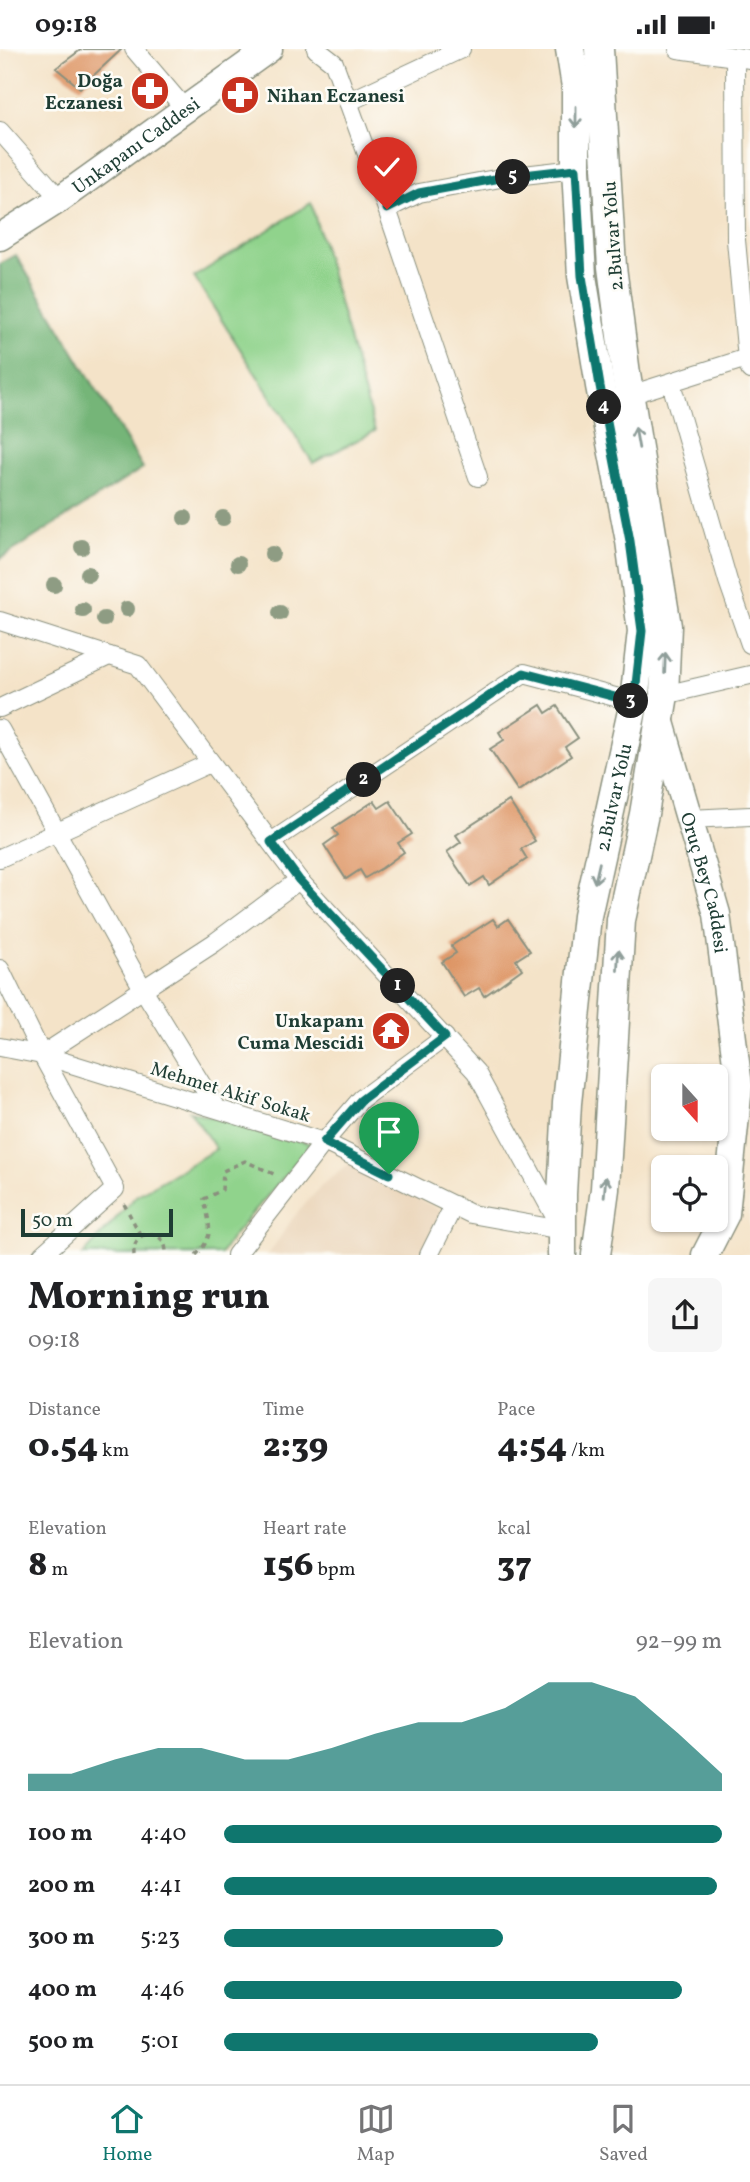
<!DOCTYPE html>
<meta charset="utf-8">
<style>
:root{--surface:#fff;--page:#f6f6f6;--text:#202124;--muted:#757577;--line:#e0e0e0;--accent:#0f766e}
body{margin:0;font-family:Vollkorn,serif;background:var(--page);color:var(--text);height:100vh;display:flex;flex-direction:column;font-size:26px;white-space:nowrap}
*{box-sizing:border-box;margin:0}
p{font-size:23px;color:var(--muted)}
.icon{flex:none;width:38px;height:38px;fill:none;stroke:currentColor;stroke-width:2;stroke-linecap:round;stroke-linejoin:round}
.map{position:relative;height:1206px;overflow:hidden}
.sheet{display:flex;flex-direction:column;background:var(--surface);flex:1}
.sheet>*{flex:none}
.needle{width:46px;rotate:159deg}
.controls{position:absolute;left:651px;top:1015px;display:grid;gap:14px}
.controls a{display:grid;place-items:center;width:77px;height:77px;border-radius:10px;background:var(--surface);box-shadow:0 2px 5px #0004;font-size:35px}
.scale{position:absolute;left:21px;bottom:18px;width:152px;box-sizing:border-box;padding-left:7px;border:4px solid #1f3d34;border-top:0;font-size:19px;line-height:24px;white-space:nowrap;color:#1f3d34;-webkit-text-stroke:5px #fdfcf7;paint-order:stroke}
.pin{position:absolute;display:grid;place-items:center;width:60px;height:60px;color:#fff;margin:-72px -30px;border-radius:50% 50% 50% 0;rotate:-45deg;box-shadow:0 0 7px #0007}
.pin .icon{rotate:45deg}
.km{position:absolute;width:35px;height:35px;margin:-18px;border-radius:50%;background:#222;color:#fff;font-size:19px;line-height:35px;text-align:center}
.round{display:grid;place-items:center;flex:none;width:74px;height:74px;border-radius:10px;background:var(--page)}
.overview{display:flex;align-items:center;justify-content:space-between;height:119px;padding:0 28px}
h1{font-size:38px;font-weight:800;line-height:52px}
.figures{display:grid;grid-template-columns:repeat(3,1fr);gap:10px;height:119px;padding:7px 28px}
.figures div{display:grid;align-content:center}
.figures b{font-size:35px;font-weight:800}
.figures small{font-size:19px;font-weight:400}
.figures p{font-size:19px}
.chart{height:196px;padding:14px 28px}
.chart p{display:flex;justify-content:space-between}
.chart svg{width:100%;height:126px;margin-top:7px;fill:var(--accent);opacity:.7}
ul{padding:0 28px;list-style:none;font-size:23px}
li{display:grid;grid-template-columns:112px 84px 1fr;align-items:center;height:52px}
li i{height:18px;border-radius:9px;background:var(--accent)}
.status{display:flex;justify-content:space-between;align-items:center;height:49px;padding:0 35px;background:var(--surface);direction:ltr}
.status svg{height:19px;fill:currentColor}
.tabs{display:flex;justify-content:space-around;align-items:center;height:98px;border-top:2px solid var(--line);background:var(--surface);font-size:19px;color:var(--muted)}
.tabs a{display:grid;justify-items:center;gap:4px}
.tabs .active{color:var(--accent)}
.map>svg:first-child{display:block}
.built{fill:#ead4b8}
.green{fill:#90d38c;stroke:#588860;stroke-width:2}
.forest{fill:#74b578;stroke:#4a7956;stroke-width:2}
.building{fill:#de9666}
.lines{fill:none;stroke-linecap:round;stroke-linejoin:round}
.minor-casing{stroke:#8a907e;stroke-width:20}
.secondary-casing{stroke:#8a907e;stroke-width:29}
.primary-casing{stroke:#8a907e;stroke-width:31}
.path{stroke:#8a907e;stroke-width:3.5;stroke-dasharray:5 5;stroke-linecap:butt}
.minor{stroke:#fff;stroke-width:18}
.secondary{stroke:#fff;stroke-width:26}
.primary{stroke:#fff;stroke-width:28}
.tree{fill:#8e9c83}
.oneway{stroke:#8f9e9a}
.route-casing{stroke:#fff;stroke-width:14}
.route{stroke:#0f766e;stroke-width:9}
.labels{text-anchor:middle;stroke-width:5;stroke-linejoin:round;paint-order:stroke}
.poi-label{font-size:19px;font-weight:bold;fill:#1f3d34;stroke:#fdfcf7;text-anchor:end}
.street-label{font-size:19px;fill:#1f3d34;stroke:#fdfcf7}
</style>
<div class="status"><b>09:18</b><svg viewBox="0 0 49 12"><path d="M0 12V9h3v3zM5 12V6h3v6zM10 12V3h3v9zM15 12V0h3v12zM26 1h20v11H26zM47 4h2v5h-2z"/></svg></div>
<div class="map">
<svg width="750" height="1206" viewBox="0 0 750 1206">
<rect width="100%" height="100%" fill="#fdfcf7"/>
<filter id="ink" filterUnits="userSpaceOnUse"><feTurbulence type="fractalNoise" baseFrequency=".0143" numOctaves="2"/><feDisplacementMap in="SourceGraphic" scale="14" xChannelSelector="R" yChannelSelector="G"/><feConvolveMatrix kernelMatrix="1 2 1 2 8 2 1 2 1" color-interpolation-filters="sRGB"/></filter>
<filter id="wash" filterUnits="userSpaceOnUse"><feTurbulence type="fractalNoise" baseFrequency=".00686" numOctaves="4" result="noise"/><feDisplacementMap in="SourceGraphic" scale="28" xChannelSelector="R" yChannelSelector="G"/><feGaussianBlur stdDeviation="1.57" result="paint"/><feColorMatrix in="noise" values="0 0 0 0 0 0 0 0 0 0 0 0 0 0 0 0 0 1.4 0 .05"/><feComposite in="paint" operator="in"/></filter>
<g filter="url(#wash)">
<rect width="100%" height="100%" fill="#f4e3c8"/>
<path class="built" d="M 352,1113 L 443,1163 L 421,1205 L 268,1206 L 293,1169 L 323,1135 Z"/>
<g class="green">
<path d="M 311,154 L 375,382 L 313,414 L 194,228 Z"/>
<path d="M 190,1062 L 312,1095 L 232,1188 L 221,1205 L 83,1206 L 136,1147 L 216,1100 Z"/>
</g>
<path class="forest" d="M 16,206 L 143,419 L 0,510 L 0,215 Z"/>
<g id="blocks">
<g class="building">
<path d="M 82,0 L 122,0 L 80,39 L 56,19 Z"/>
<path d="M 541,656 L 546,664 L 557,657 L 578,689 L 565,698 L 571,707 L 518,742 L 490,700 L 504,691 L 499,683 Z"/>
<path d="M 374,752 L 379,759 L 390,752 L 412,785 L 398,794 L 404,803 L 382,819 L 365,829 L 360,821 L 346,830 L 324,796 L 338,786 L 333,779 Z"/>
<path d="M 509,752 L 535,792 L 521,800 L 527,810 L 489,836 L 484,828 L 470,837 L 447,803 L 461,793 L 456,786 Z"/>
<path d="M 493,870 L 498,877 L 508,870 L 530,902 L 516,911 L 522,920 L 500,936 L 484,947 L 479,939 L 464,948 L 442,913 L 456,904 L 451,897 Z"/>
</g>
</g>
</g>
<g filter="url(#ink)">
<use href="#blocks" fill-opacity="0" stroke="#8a907e" stroke-width="2"/>
<g class="lines">
<g class="minor-casing">
<g id="minor">
<path d="M 134,0 L 184,59"/>
<path d="M 316,0 L 334,14 L 387,160 L 478,428"/>
<path d="M 678,0 L 750,10"/>
<path d="M 735,8 L 736,191 L 747,310 L 750,321"/>
<path d="M 348,53 L 461,0"/>
<path d="M 0,82 L 60,150"/>
<path d="M 387,160 L 419,144 L 506,128 L 576,120"/>
<path d="M 671,334 L 728,532 L 750,595"/>
<path d="M 630,346 L 750,308"/>
<path d="M 0,572 L 138,616 L 299,831 L 476,1023 L 559,1175"/>
<path d="M 664,646 L 750,626"/>
<path d="M 0,659 L 109,607"/>
<path d="M 0,680 L 143,940 L 216,1059"/>
<path d="M 690,770 L 750,767"/>
<path d="M 271,793 L 524,624 L 634,653"/>
<path d="M 0,809 L 210,714"/>
<path d="M 0,920 L 42,1006 L 115,1140 L 42,1206"/>
<path d="M 0,998 L 42,1006 L 324,1093 L 471,1165 L 562,1181"/>
<path d="M 42,1006 L 214,894 L 299,831"/>
<path d="M 236,1206 L 324,1093 L 361,1050 L 445,988"/>
<path d="M 429,1206 L 454,1156"/>
</g>
</g>
<g class="secondary-casing">
<g id="secondary">
<path id="s1" d="M 0,188 L 60,150 L 269,0"/>
<path id="s2" d="M 660,670 L 717,865 L 739,1037 L 726,1165 L 705,1206"/>
</g>
</g>
<g class="primary-casing">
<g id="primary">
<path id="s3" d="M 562,1206 L 562,1145 L 567,1054 L 587,867 L 634,653 L 642,582 L 630,492 L 600,337 L 582,227 L 576,120 L 576,38 L 570,0"/>
<path d="M 596,1206 L 605,1140 L 621,871 L 644,765 L 664,646 L 667,577 L 626,325 L 612,218 L 599,0"/>
</g>
</g>
<g class="path">
<path d="M 124,1155 L 141,1187"/>
<path d="M 134,1206 C 131,1178 168,1178 166,1206"/>
<path d="M 196,1206 C 216,1186 209,1175 204,1150 L 222,1141 L 223,1122 L 245,1112 L 276,1126"/>
</g>
<use href="#minor" class="minor"/>
<use href="#secondary" class="secondary"/>
<use href="#primary" class="primary"/>
</g>
<g class="tree">
<circle cx="185" cy="469" r="8"/>
<circle cx="223" cy="469" r="8"/>
<circle cx="82" cy="498" r="8"/>
<circle cx="272" cy="505" r="8"/>
<circle cx="238" cy="515" r="8"/>
<circle cx="88" cy="525" r="8"/>
<circle cx="54" cy="536" r="8"/>
<circle cx="127" cy="560" r="8"/>
<circle cx="83" cy="561" r="8"/>
<circle cx="280" cy="564" r="8"/>
<circle cx="104" cy="570" r="8"/>
</g>
<defs><path id="oneway-shaft" d="M-6 0H5M1.5-3L5.5 0L1.5 3" fill="none" stroke-width="1.6" stroke-linecap="round" stroke-linejoin="round" transform="scale(1.75)"/></defs>
<g class="oneway">
<use href="#oneway-shaft" transform="translate(576 68) rotate(90)"/>
<use href="#oneway-shaft" transform="translate(637 389) rotate(-100)"/>
<use href="#oneway-shaft" transform="translate(665 614) rotate(-88)"/>
<use href="#oneway-shaft" transform="translate(597 824) rotate(103)"/>
<use href="#oneway-shaft" transform="translate(618 911) rotate(-87)"/>
<use href="#oneway-shaft" transform="translate(605 1138) rotate(-85)"/>
</g>
</g>
<g class="lines" filter="url(#ink)">
<g class="route-casing">
<path id="route" d="M 387,160 L 419,144 L 506,128 L 576,120 L 582,227 L 600,337 L 630,492 L 642,582 L 634,653 L 524,624 L 271,793 L 299,831 L 445,988 L 361,1051 L 324,1093 L 389,1125"/>
</g>
<use href="#route" class="route"/>
</g>
<defs>
<g id="pharmacy-disc" transform="scale(2.0125)"><circle r="9.5" fill="#c8321e" stroke="#fdfcf7"/><path d="M-2-6h4v4h4v4h-4v4h-4v-4h-4v-4h4Z" fill="#fff"/></g>
<g id="temple-disc" transform="scale(2.0125)"><circle r="9.5" fill="#c8321e" stroke="#fdfcf7"/><path d="M0-6L5-2H3V0L6.5 2.5H4V6H1.5V3h-3V6H-4V2.5H-6.5L-3 0V-2H-5Z" fill="#fff"/></g>
</defs>
<g fill-rule="evenodd">
<use href="#pharmacy-disc" x="150" y="42"/>
<use href="#pharmacy-disc" x="240" y="46"/>
<use href="#temple-disc" x="391" y="982"/>
</g>
<g class="labels">
<g class="poi-label">
<text x="123" y="38">Doğa<tspan x="123" dy="22">Eczanesi</tspan></text>
<text x="267" y="53" text-anchor="start">Nihan Eczanesi</text>
<text x="364" y="978">Unkapanı<tspan x="364" dy="22">Cuma Mescidi</tspan></text>
</g>
<g class="street-label">
<text dy="7" stroke="none"><textPath href="#s1" startOffset="164">Unkapanı Caddesi</textPath></text>
<text transform="translate(612 187) rotate(-94)" y="7">2.Bulvar Yolu</text>
<text dy="7" stroke="none"><textPath href="#s3" startOffset="462">2.Bulvar Yolu</textPath></text>
<text dy="7" stroke="none"><textPath href="#s2" startOffset="170">Oruç Bey Caddesi</textPath></text>
<text transform="translate(231 1042) rotate(17)" y="7">Mehmet Akif Sokak</text>
</g>
</g>
</svg>
<div class="controls">
<a><svg class="needle" viewBox="-14 -14 28 28"><path d="M0-13l5 13h-10z" fill="#e53935"/><path d="M0 13l5-13h-10z" fill="#757577"/></svg></a>
<a><svg class="icon" aria-label="locate" viewBox="0 0 24 24"><circle cx="12" cy="12" r="6"/><path d="M12 2v4M12 18v4M2 12h4M18 12h4"/></svg></a>
</div>
<div class="scale">50 m</div>
<div class="pin" style="left:389px;top:1125px;background:#1e9e55"><svg class="icon" aria-label="arrive" viewBox="0 0 24 24"><path d="M6 21V4h12l-3 4 3 4H6"/></svg></div>
<div class="pin" style="left:387px;top:160px;background:#d93025"><svg class="icon" aria-label="check" viewBox="0 0 24 24"><path d="M5 12l5 5 9-10"/></svg></div>
<b class="km" style="left:398px;top:937px">1</b>
<b class="km" style="left:364px;top:731px">2</b>
<b class="km" style="left:631px;top:652px">3</b>
<b class="km" style="left:604px;top:358px">4</b>
<b class="km" style="left:513px;top:128px">5</b>
</div>
<section class="sheet">
<div class="overview"><div><h1>Morning run</h1><p>09:18</p></div><a class="round"><svg class="icon" aria-label="share" viewBox="0 0 24 24"><path d="M12 15V3M7 8l5-5 5 5M5 13v7h14v-7"/></svg></a></div>
<div class="figures">
<div><p>Distance</p><b>0.54<small> km</small></b></div>
<div><p>Time</p><b>2:39</b></div>
<div><p>Pace</p><b>4:54<small> /km</small></b></div>
</div>
<div class="figures">
<div><p>Elevation</p><b>8<small> m</small></b></div>
<div><p>Heart rate</p><b>156<small> bpm</small></b></div>
<div><p>kcal</p><b>37</b></div>
</div>
<div class="chart"><p><span>Elevation</span>92–99 m</p>
<svg viewBox="0 0 160 44" preserveAspectRatio="none"><path d="M0 44V38L10 38L20 33L30 29L40 29L50 33L60 33L70 29L80 24L90 20L100 20L110 15L120 6L130 6L140 11L150 24L160 38V44z"/></svg>
</div>
<ul>
<li><b>100 m</b>4:40<i style="width:100%"></i></li>
<li><b>200 m</b>4:41<i style="width:99%"></i></li>
<li><b>300 m</b>5:23<i style="width:56%"></i></li>
<li><b>400 m</b>4:46<i style="width:92%"></i></li>
<li><b>500 m</b>5:01<i style="width:75%"></i></li>
</ul>
</section>
<nav class="tabs">
<a class="active"><svg class="icon" aria-label="home" viewBox="0 0 24 24"><path d="M3 11l9-7 9 7M6 9v11h12V9"/></svg>Home</a>
<a><svg class="icon" aria-label="map" viewBox="0 0 24 24"><path d="M3 6l6-2 6 2 6-2v14l-6 2-6-2-6 2zM9 4v14M15 6v14"/></svg>Map</a>
<a><svg class="icon" aria-label="saved" viewBox="0 0 24 24"><path d="M7 4h10v16l-5-4-5 4z"/></svg>Saved</a>
</nav>
